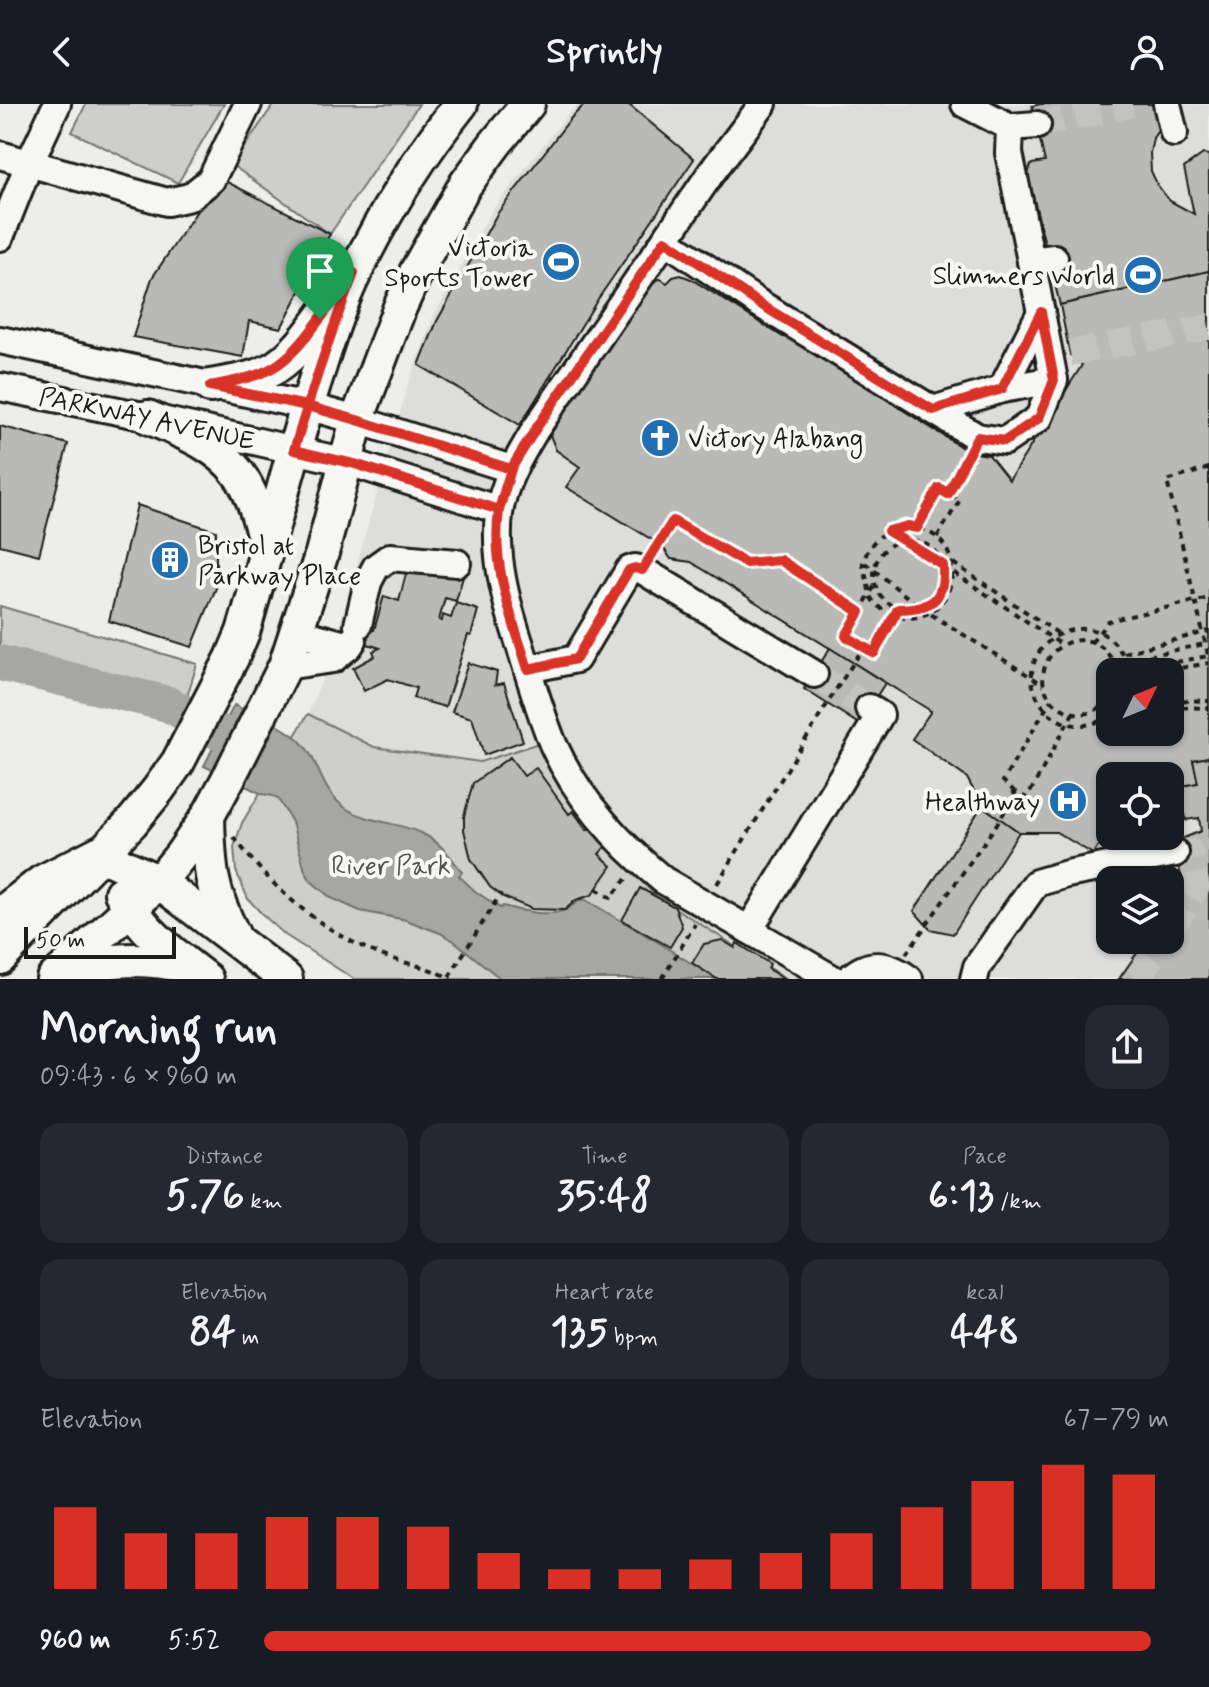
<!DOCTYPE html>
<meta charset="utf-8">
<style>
:root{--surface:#171b24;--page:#242831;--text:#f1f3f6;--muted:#9ea1a6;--accent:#d93025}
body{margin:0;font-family:Mynerve,sans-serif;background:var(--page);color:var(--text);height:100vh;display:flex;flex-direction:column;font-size:30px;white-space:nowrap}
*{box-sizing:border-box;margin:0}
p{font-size:26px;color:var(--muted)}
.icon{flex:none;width:44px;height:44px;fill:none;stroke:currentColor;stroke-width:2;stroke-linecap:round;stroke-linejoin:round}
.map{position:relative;height:875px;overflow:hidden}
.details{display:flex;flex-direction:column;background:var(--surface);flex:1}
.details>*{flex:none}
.needle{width:52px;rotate:47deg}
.tools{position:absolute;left:1096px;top:554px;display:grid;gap:16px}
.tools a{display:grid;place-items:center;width:88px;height:88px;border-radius:16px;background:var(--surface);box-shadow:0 2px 6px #0004;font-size:40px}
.scale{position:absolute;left:24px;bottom:20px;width:152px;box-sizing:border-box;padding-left:8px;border:4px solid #1c1c1c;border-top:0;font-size:22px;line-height:28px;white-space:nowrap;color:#1c1c1c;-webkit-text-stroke:6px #f6f6f2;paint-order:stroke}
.pin{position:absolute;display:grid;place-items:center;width:68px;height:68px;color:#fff;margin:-82px -34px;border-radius:50% 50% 50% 0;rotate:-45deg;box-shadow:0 0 8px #0007}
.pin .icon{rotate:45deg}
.round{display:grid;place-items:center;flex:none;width:84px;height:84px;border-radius:24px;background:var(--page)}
.summary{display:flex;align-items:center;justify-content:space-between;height:136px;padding:0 40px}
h1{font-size:44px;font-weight:700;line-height:60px}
.stats{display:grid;grid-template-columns:repeat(3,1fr);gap:12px;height:136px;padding:8px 40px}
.stats div{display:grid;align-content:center;border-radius:20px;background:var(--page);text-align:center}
.stats b{font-size:40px;font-weight:700}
.stats small{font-size:22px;font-weight:400}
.stats p{font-size:22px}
.chart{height:224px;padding:16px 40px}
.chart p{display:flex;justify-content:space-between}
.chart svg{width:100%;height:144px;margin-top:8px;stroke:var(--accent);stroke-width:6}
ul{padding:0 40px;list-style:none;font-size:26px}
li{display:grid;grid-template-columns:128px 96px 1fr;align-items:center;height:60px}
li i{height:20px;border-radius:10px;background:var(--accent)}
header{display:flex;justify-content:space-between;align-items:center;height:104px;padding:0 40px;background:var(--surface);font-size:36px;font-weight:700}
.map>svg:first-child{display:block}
.built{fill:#ddddda;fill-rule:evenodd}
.green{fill:#cececb;stroke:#757574;stroke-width:2}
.water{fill:#a6a6a3;stroke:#6f6f6d;stroke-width:2}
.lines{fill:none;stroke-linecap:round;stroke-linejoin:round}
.river{stroke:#a6a6a3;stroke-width:36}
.building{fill:#b9b9b6;stroke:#1c1c1c;stroke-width:2;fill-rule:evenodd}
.minor-tunnel{stroke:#c3c3c0;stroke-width:26;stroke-dasharray:26 13;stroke-linecap:butt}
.minor-casing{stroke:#1c1c1c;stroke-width:32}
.major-casing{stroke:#1c1c1c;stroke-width:38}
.highway-casing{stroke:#1c1c1c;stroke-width:44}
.path{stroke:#1c1c1c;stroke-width:4;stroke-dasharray:6 6;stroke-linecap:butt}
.minor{stroke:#f6f6f2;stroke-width:26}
.major{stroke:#f6f6f2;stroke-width:32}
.highway{stroke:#f6f6f2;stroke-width:38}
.path-bridge{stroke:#1c1c1c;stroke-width:4;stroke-dasharray:6 6;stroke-linecap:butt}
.route-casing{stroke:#fff;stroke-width:16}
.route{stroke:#d93025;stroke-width:10}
.labels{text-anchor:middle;stroke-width:8;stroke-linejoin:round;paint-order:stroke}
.poi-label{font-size:26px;fill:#1c1c1c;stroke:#f6f6f2;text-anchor:end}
.street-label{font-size:26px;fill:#1c1c1c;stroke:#f6f6f2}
.park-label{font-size:26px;fill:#515151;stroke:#f6f6f2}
</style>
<header><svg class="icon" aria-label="back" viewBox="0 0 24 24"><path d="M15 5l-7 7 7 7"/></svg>Sprintly<svg class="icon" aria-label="person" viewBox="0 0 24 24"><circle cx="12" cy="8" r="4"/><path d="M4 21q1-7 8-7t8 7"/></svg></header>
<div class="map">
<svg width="1209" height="875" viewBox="0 0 1209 875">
<rect width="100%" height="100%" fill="#edede9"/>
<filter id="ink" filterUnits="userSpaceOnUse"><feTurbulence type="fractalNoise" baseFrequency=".0125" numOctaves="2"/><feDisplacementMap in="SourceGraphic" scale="16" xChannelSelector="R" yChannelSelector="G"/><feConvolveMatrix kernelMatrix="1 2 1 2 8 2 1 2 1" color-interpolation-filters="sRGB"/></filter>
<g filter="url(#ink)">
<path class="built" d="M 579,0 L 1209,0 L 1209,875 L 787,875 L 657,793 L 596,730 L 539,639 L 480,658 L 374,643 L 308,610 L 329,558 L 407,283 L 433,214 L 492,106 L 568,10 ZM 1110,568 L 1170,568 L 1170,628 L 1110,628 ZM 1110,672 L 1170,672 L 1170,732 L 1110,732 ZM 1110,776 L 1170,776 L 1170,836 L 1110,836 Z"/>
<g class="green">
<path d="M 86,0 L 224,0 L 178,79 L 72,28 Z"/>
<path d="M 274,0 L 419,0 L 330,130 L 232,61 Z"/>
<path d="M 0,502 L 197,560 L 186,596 L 143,582 L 0,547 Z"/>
<path d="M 308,610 L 374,643 L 480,658 L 539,639 L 596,730 L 656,792 L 787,875 L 354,875 L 285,831 L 262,810 L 248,795 L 236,767 L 234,743 L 242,719 Z"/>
</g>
<path class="water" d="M 234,601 C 254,611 283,621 299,636 C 321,656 318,686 347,705 C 371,719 399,718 423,730 C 440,738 451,753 462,768 L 459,772 L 475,787 L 500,804 L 503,802 C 519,807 552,814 567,805 C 574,801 576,797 584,795 L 656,837 L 716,875 L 501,875 L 454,837 L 440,829 L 406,816 L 360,807 L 331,794 L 311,777 L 305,767 L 292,718 L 278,695 L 273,692 L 262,690 L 204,662 Z"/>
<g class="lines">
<path class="river" d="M 0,559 L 168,600 L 264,653"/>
</g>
<g class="building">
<path d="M 585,0 L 628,0 L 694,55 L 598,195 L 520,321 L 419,261 L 437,217 L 497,110 L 571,14 Z"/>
<path d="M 1040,0 L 1162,0 L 1166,15 L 1153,34 L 1150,49 L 1151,67 L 1158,82 L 1170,97 L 1194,110 L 1184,64 L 1203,50 L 1209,51 L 1209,167 L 1060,201 L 1028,71 L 1030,63 L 1032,60 L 1045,58 L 1032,2 Z"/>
<path d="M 219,74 L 330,130 L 281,224 L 249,217 L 243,253 L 133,233 L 152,174 Z"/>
<path d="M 1209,167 L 1209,653 L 1193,656 L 1198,679 L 1177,683 L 1186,716 L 1170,706 L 1170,672 L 1110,672 L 1110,727 L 1093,750 L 1056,728 L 1019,728 L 982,702 L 967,674 L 912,635 L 931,607 L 691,458 L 671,455 L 662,442 L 566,383 L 580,363 L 556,346 L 550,331 L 649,177 L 661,175 L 667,179 L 673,173 L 681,171 L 691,175 L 783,233 L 802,235 L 815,250 L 969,348 L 989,351 L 1009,376 L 1082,261 L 1070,251 L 1060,201 ZM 1110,568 L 1170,568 L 1170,628 L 1110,628 Z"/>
<path d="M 0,322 L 68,340 L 39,451 L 0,441 Z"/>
<path d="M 137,401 L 216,427 L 216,484 L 192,543 L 109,517 Z"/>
<path d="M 409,458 L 463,473 L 456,497 L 445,494 L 439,516 L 442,517 L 443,511 L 451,514 L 456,499 L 478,506 L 471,532 L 468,531 L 445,603 L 413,594 L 416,584 L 388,575 L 364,587 L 353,564 L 375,552 L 373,547 L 380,544 L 345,533 L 350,519 L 374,526 L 384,492 L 399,497 Z"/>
<path d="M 830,544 L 885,579 L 859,620 L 804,585 Z"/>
<path d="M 468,559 L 497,568 L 495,581 L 504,579 L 523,637 L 484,651 L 472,614 L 452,608 Z"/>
<path d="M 510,653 L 524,672 L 536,664 L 569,710 L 573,707 L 587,726 L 589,724 L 606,742 L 599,750 L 612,762 L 592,791 L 576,796 L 565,806 L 532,805 L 503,793 L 490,783 L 471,755 L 464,726 L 464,712 L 473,679 Z"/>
<path d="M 1209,653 L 1209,875 L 1119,875 L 1146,836 L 1170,836 L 1170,800 L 1183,779 L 1175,749 L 1181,735 L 1201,727 L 1199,714 L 1186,716 L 1177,683 L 1198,679 L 1193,656 Z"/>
<path d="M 982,702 L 1019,728 L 953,830 L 930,825 L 914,807 Z"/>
<path d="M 640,784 L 675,803 L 682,823 L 670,843 L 622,816 Z"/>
<path d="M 722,836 L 735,844 L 737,839 L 770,860 L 768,865 L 784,875 L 717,875 L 692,859 L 704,840 Z"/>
</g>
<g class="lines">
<g class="minor-tunnel">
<path d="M 1037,21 L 1132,0"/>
<path d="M 1070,249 L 1209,223"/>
<path d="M 814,570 L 869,604"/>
<path d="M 1170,826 L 1197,783 L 1190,747 L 1175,749"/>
<path d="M 1138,875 L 1163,836"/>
</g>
<g class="minor-casing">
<g id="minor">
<path d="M 763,0 L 711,69 L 535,326 C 519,353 503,379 499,410 C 494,455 506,498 520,541 C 530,574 540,608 553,640 C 577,694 618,739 663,776 L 833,875"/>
<path d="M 965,0 L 1010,23 L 1037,21"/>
<path d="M 1167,0 L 1174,29"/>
<path d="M 1010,23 L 1009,49 L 1031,157 L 1054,154"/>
<path d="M 0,51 L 167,98 L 190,93 L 211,76 L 248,0"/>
<path d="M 0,133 L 29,60 L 57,0"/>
<path d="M 665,136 L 760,200 L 977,333 L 1005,337 L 1039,314 L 1054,276 L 1031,157"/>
<path d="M 0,236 L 307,302 L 367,319 L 511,365"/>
<path d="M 0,283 L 148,313 L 294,346 L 355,360 L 499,406"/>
<path d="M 1002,285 L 1041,208"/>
<path d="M 933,306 L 1002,285 L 1054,276"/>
<path d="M 358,521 L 368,478 L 376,463 L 390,453 L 457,459"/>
<path d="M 298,528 L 349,542 L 353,536"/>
<path d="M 285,562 L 333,555 L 349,542"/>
<path d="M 528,565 L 576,555 L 629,466 L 635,464 L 642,466 L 814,570"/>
<path d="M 749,826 L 880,611 L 869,604"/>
<path d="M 849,875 C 869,856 889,860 909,875"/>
<path d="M 974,875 L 977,863 L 1036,779 L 1067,770 L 1175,749"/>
</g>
</g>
<g class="major-casing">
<g id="major">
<path d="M 210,282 C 232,278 257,275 276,263 C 299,248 315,222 331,201"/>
<path d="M 148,313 C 179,327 217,340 238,369 C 254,390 260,419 267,444"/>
<path d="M 208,712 C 209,761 210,786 233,830"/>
<path d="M 101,751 L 159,778 L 286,875"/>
<path d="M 121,789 C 141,826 173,850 206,875"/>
<path d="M 0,854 L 132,718 L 158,686 L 178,658 L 232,554 L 243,528 C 269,443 289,356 317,271 C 328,237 339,201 355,169 C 383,111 421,50 461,0"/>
<path d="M 66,872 C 104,852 147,853 188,863"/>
<path d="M 53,875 L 159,778 L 181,751 L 208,712 L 228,675 L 285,562 L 322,449 L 357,316 L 400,203 L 417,166 L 465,81 L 495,40 L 528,0"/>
</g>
</g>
<g class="highway-casing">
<path id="highway" d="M 0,814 L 44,780 L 101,751"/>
</g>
<g class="path">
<path d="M 1209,364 L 1167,377 L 1209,555"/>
<path d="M 908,422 C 914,424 921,425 926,427 C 951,437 958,467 947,490 C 933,518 896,522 875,499 C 869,494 869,484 867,476 C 866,471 862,463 863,458 C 863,457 867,448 868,447 C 876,430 891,426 908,422 Z"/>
<path d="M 917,424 L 939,384 L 948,390"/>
<path d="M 937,433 L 960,396 L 948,390 L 966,353"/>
<circle cx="909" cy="471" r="35"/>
<path d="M 654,447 L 673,417 L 746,459 L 780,456 L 860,508"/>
<path d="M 953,459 L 1059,530"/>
<path d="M 944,462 L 1062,541"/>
<path d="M 921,504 L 1044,581"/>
<path d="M 1092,538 L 1108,517 L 1209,494"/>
<path d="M 864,543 L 846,532 L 875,481"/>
<path d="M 1124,549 L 1209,527"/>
<path d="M 1114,559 L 1209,539"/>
<path d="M 1129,567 L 1208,552"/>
<path d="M 1158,568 L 1209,559"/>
<path d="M 1110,596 C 1104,601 1096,607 1088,609 C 1069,613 1049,600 1044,582 C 1038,555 1063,531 1089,537 C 1104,541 1113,554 1117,568"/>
<path d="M 1170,596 L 1209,597"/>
<path d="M 1170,603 L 1209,604"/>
<path d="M 1110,611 C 1098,621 1078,624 1063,618 C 1053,614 1046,607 1040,598 C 1002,538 1108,484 1129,568"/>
<path d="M 1015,688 L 1003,677 L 1051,596"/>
<path d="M 234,733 C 272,785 321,827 381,851 C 404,860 430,862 451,875"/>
<path d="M 717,780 L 837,584 L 864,543 L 874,549 L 898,505"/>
<path d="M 596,785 L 611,794 L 626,775"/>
<path d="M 906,850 L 1001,714 L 1015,688 L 1027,694 L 1073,609"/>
<path d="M 449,873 L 501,789"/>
<path d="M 662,875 L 695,820"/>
</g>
<use href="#minor" class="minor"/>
<use href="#major" class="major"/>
<use href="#highway" class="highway"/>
<g class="path-bridge">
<path d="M 889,427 L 942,460"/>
<path d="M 865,459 L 921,504"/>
</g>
</g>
</g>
<g class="lines" filter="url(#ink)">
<g class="route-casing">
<path id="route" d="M 320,215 C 283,265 270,271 210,282 L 307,302 L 357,316 L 511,365 C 507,379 502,393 499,407 C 491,461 512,514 528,565 L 576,555 L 629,466 L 635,464 L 642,466 L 673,417 L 746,459 L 780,456 L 860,508 L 846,532 L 874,549 L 898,505 C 931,504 945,498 943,461 L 888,427 L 908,422 L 917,424 L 939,384 L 948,390 L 977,333 L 1005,337 L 1039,314 L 1054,276 L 1041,208 L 1002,285 L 933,306 L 760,200 L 665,136 L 535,326 L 511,365 L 499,406 L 355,360 L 294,346 C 312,286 331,227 354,169 L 320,215"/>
</g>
<use href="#route" class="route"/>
</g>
<defs>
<g id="stadium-disc" transform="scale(2)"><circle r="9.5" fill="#1f6fb2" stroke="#f6f6f2"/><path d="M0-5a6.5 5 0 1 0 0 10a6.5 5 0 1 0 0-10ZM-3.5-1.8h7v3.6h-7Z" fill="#fff"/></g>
<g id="church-disc" transform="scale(2)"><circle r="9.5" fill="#1f6fb2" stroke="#f6f6f2"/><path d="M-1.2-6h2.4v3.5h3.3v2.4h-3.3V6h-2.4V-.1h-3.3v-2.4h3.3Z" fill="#fff"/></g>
<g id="building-disc" transform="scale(2)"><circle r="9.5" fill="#1f6fb2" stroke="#f6f6f2"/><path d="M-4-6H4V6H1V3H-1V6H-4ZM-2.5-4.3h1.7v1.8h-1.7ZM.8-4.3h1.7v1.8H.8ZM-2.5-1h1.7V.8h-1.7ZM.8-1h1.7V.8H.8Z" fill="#fff"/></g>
<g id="hospital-disc" transform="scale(2)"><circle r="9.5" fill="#1f6fb2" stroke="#f6f6f2"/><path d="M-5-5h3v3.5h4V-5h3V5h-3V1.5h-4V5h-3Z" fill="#fff"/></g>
</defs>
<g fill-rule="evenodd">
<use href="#stadium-disc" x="561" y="158"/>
<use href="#stadium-disc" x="1143" y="171"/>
<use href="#church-disc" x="660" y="334"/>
<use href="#building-disc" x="170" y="456"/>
<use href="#hospital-disc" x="1068" y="697"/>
</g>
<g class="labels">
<g class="poi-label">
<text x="533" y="152">Victoria<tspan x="533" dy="30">Sports Tower</tspan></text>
<text x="1115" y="180">Slimmers World</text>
<text x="688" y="343" text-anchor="start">Victory Alabang</text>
<text x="198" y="450" text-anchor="start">Bristol at<tspan x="198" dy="30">Parkway Place</tspan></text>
<text x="1040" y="706">Healthway</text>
</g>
<g class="street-label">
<text transform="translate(147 314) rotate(12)" y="9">PARKWAY AVENUE</text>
</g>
<g class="park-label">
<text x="391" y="770">River Park</text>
</g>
</g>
</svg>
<div class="tools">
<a><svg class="needle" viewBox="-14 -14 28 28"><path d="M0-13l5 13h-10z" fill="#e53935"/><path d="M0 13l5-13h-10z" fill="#9ea1a6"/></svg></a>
<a><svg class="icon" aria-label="locate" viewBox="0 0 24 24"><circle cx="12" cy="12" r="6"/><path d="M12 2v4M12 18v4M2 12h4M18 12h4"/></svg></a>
<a><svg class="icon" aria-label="layers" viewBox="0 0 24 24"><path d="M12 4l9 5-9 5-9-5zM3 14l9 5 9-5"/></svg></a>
</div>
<div class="scale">50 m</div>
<div class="pin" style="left:320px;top:215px;background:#1e9e55"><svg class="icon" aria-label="arrive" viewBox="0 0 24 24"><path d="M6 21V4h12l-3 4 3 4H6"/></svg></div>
</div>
<section class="details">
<div class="summary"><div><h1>Morning run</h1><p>09:43 · 6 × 960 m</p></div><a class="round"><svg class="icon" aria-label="share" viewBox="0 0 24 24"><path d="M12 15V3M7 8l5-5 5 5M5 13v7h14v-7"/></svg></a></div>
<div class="stats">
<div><p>Distance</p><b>5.76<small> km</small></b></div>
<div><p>Time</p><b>35:48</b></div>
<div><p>Pace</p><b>6:13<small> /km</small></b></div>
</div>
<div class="stats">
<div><p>Elevation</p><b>84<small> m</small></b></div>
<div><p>Heart rate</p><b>135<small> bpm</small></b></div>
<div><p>kcal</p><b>448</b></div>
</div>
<div class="chart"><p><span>Elevation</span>67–79 m</p>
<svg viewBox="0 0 160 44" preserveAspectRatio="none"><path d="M5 44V19M15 44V27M25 44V27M35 44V22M45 44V22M55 44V25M65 44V33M75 44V38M85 44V38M95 44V35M105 44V33M115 44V27M125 44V19M135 44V11M145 44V6M155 44V9"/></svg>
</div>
<ul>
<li><b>960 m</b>5:52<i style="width:98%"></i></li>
</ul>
</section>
